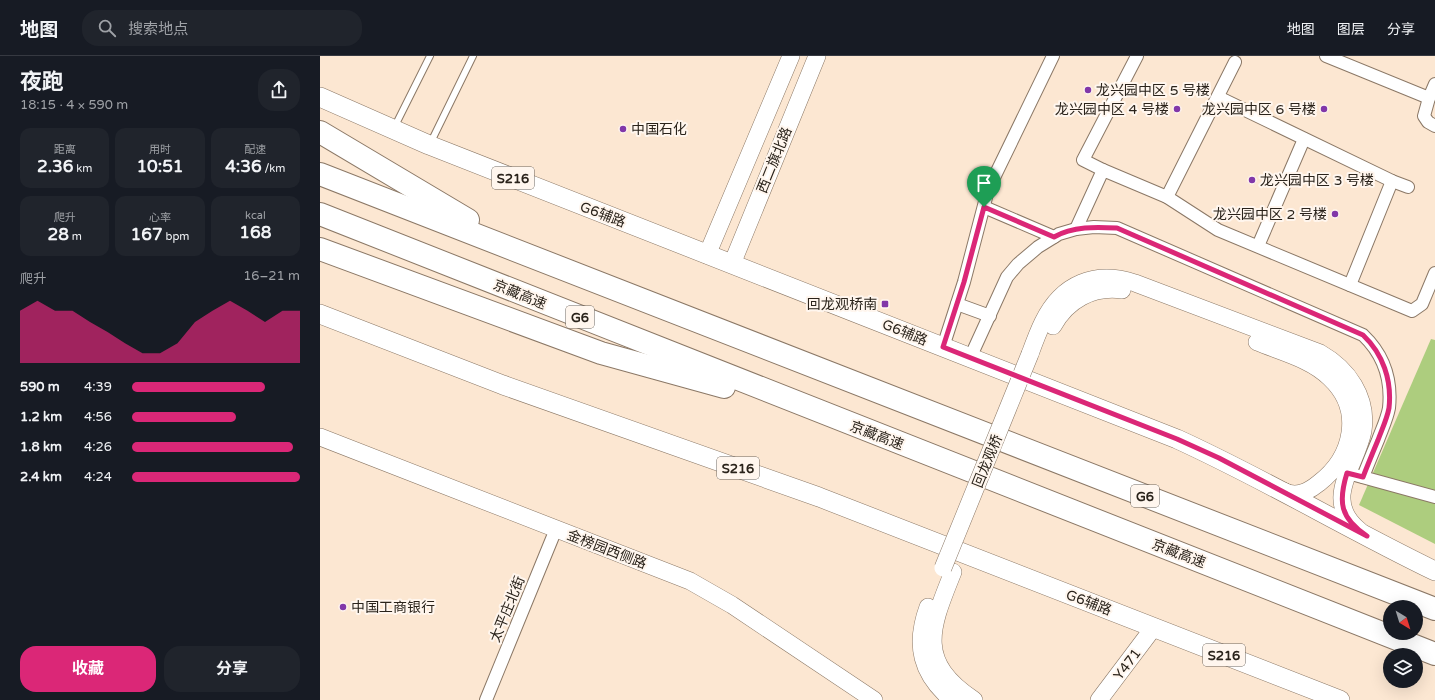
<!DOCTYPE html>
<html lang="zh">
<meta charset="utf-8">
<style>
:root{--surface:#171b24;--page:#20242c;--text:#f1f3f6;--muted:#9ea1a6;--line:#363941;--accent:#db2777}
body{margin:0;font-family:"Varela Round","Noto Sans SC",sans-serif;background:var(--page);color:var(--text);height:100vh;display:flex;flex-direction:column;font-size:15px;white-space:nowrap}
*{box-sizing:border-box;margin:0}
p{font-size:13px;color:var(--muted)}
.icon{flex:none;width:22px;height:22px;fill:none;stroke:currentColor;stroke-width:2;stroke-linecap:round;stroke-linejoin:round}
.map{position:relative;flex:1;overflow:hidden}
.details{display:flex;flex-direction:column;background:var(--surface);width:320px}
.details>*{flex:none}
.needle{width:26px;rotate:142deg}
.tools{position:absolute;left:1063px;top:544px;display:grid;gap:8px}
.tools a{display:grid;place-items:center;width:40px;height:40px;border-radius:50%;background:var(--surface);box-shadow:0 4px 16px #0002;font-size:20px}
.pin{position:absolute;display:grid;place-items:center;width:34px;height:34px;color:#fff;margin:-41px -17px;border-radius:50% 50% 50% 0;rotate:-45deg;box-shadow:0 0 4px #0007}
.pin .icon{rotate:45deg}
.round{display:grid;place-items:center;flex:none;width:42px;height:42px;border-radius:16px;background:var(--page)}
.summary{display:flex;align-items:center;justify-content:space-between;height:68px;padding:0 20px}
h1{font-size:22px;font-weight:700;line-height:30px}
.stats{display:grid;grid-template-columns:repeat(3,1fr);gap:6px;height:68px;padding:4px 20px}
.stats div{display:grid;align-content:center;border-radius:10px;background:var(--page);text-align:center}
.stats b{font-size:17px;font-weight:700}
.stats small{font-size:11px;font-weight:400}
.stats p{font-size:11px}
.chart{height:112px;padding:8px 20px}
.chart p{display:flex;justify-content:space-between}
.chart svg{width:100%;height:72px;margin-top:4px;fill:var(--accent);opacity:.7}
.cta{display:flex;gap:8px;margin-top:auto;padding:8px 20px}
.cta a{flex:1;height:46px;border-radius:16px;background:var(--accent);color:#fff;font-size:16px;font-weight:700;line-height:46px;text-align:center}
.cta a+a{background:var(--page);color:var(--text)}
ul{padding:0 20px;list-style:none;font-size:13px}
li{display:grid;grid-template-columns:64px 48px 1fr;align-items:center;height:30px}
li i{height:10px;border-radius:5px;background:var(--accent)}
header{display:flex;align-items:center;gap:24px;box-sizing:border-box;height:56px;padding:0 20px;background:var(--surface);border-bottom:1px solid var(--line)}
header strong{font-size:19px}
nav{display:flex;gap:22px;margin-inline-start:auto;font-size:14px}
.search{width:280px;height:36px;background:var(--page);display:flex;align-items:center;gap:10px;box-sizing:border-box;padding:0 14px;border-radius:16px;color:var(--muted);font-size:15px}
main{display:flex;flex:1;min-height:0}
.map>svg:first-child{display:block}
.green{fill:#adcd7e}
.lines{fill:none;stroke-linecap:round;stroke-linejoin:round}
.lane-casing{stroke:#8b7866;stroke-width:8}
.street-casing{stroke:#8b7866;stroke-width:14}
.secondary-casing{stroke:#8b7866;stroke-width:18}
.primary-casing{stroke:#8b7866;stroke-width:20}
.highway-casing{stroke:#8b7866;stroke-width:24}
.lane{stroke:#fff;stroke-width:6}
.street{stroke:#fff;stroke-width:12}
.secondary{stroke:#fff;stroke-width:17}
.primary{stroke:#fff;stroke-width:19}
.highway{stroke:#fff;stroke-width:22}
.secondary-bridge-casing{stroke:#8b7866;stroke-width:18;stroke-linecap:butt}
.secondary-bridge{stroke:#fff;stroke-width:17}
.route-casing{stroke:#fff;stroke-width:8}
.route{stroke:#db2777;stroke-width:5}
.poi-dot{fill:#8137a9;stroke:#fff6ee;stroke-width:1.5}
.labels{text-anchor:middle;stroke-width:4;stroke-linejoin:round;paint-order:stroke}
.shield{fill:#fff6ee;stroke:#6a625a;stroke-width:1}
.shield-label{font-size:13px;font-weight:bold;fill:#2a231b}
.poi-label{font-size:14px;fill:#2a231b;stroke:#fff6ee;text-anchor:start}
.street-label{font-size:14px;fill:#2a231b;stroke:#fff6ee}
</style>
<header>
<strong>地图</strong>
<div class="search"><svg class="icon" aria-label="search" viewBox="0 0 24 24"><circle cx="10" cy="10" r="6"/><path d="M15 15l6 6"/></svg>搜索地点</div>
<nav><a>地图</a><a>图层</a><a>分享</a></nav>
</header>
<main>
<section class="details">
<div class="summary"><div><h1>夜跑</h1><p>18:15 · 4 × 590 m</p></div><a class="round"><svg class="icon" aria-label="share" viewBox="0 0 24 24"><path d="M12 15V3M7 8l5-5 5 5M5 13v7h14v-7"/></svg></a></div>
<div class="stats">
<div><p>距离</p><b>2.36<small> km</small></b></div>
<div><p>用时</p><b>10:51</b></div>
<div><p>配速</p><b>4:36<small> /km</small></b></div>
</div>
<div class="stats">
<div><p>爬升</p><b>28<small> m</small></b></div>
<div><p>心率</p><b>167<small> bpm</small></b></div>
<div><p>kcal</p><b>168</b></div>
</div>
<div class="chart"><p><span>爬升</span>16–21 m</p>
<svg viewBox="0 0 160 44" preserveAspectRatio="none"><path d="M0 44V12L10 6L20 12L30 12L40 19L50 25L60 32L70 38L80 38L90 32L100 19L110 12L120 6L130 12L140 19L150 12L160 12V44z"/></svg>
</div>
<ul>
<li><b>590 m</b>4:39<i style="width:79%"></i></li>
<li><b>1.2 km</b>4:56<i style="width:62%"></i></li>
<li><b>1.8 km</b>4:26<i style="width:96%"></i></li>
<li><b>2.4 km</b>4:24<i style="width:100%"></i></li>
</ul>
<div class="cta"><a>收藏</a><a>分享</a></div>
</section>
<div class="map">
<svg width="1115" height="644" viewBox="0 0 1115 644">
<rect width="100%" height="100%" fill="#fce7d2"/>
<path class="green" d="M 1111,283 L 1115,284 L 1115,488 L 1039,449 Z"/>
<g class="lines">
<g class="lane-casing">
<g id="lane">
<path d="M 74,72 L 110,0"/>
<path d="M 110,88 L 153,0"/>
</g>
</g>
<g class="street-casing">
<g id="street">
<path d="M 1006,0 L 1109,42 L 1115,28"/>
<path d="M 898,41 L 1072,125 L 1088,131"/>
<path d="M 1109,42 L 1104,60 L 1108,66 L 1115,70"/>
<path d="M 783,114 L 763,104 L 817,0"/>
<path d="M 847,141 L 915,6"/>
<path d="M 664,151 L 734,181"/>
<path d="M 756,173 L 783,114 L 847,141 L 898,174 L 1092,255 L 1102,248 L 1115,217"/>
<path d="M 938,190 L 984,83"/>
<path d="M 1030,229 L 1072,125"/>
<path d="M 637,248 L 670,260"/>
<path d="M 623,291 L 644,226 L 668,134 L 733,0"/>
<path d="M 650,302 L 687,221 L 698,208 L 718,191 L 739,178 L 756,173 L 774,171 L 797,172 L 1043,279 C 1063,298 1072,323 1069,352 C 1067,363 1062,373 1058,384 C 1053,396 1048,408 1043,421"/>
<path d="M 1035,419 L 1115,441"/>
<path d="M 166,644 L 236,473"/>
</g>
</g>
<g class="secondary-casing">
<g id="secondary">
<path d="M 387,199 L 471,0"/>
<path d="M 412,208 L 497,0"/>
<path d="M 733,270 C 747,244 773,230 802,234"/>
<path d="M 937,286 C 961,296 991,303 1010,322 C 1044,354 1033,401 999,427 C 988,436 976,442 963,435"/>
<path d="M 710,298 C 714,287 718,276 723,266 C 742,227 775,214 815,227 L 1000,297 C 1028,313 1048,341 1043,375 C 1036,411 1001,444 1040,475"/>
<path d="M 0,381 L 370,525 L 412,549 L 554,644"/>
<path d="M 633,516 C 611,571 595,605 654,644"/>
<path d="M 608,551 C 594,589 601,618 632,644"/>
<path d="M 779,644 L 834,571"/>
</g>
</g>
<g class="primary-casing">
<g id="primary">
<path d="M 0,41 L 109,89 L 857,383 C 945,423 1028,473 1115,515"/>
<path d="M 0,258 L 183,329 L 499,441 L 1020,644"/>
</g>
</g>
<g class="highway-casing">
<g id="highway">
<path d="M 0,76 L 148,164"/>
<path d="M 0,118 L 1115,553"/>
<path d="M 0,158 L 1115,598"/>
<path d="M 0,193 L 281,297 L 404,331"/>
</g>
</g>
<use href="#lane" class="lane"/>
<use href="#street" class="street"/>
<use href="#secondary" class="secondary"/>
<use href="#primary" class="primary"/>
<use href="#highway" class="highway"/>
<g class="secondary-bridge-casing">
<path id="secondary-bridge" d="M 623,512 L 710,298"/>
</g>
<use href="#secondary-bridge" class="secondary-bridge"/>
</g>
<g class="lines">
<g class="route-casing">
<path id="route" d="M 664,151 L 734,181 C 753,170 776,171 797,172 L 1043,279 C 1063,298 1072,324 1069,352 C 1067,363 1062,373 1058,384 C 1053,396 1048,408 1043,421 L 1027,417 C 1018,446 1020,462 1047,480 L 899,402 L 857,383 L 623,291 L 644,226 Z"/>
</g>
<use href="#route" class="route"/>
</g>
<g class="poi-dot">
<circle cx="768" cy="34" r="4"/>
<circle cx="857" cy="53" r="4"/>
<circle cx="1004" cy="53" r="4"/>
<circle cx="303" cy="73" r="4"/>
<circle cx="932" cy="124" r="4"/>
<circle cx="1015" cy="158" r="4"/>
<rect x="561" y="244" width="8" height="8" rx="2"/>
<circle cx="23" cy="551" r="4"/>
</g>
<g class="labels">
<g class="shield">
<rect x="172" y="111" width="42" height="22" rx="3"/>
<rect x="246" y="250" width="28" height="22" rx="3"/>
<rect x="397" y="401" width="42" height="22" rx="3"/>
<rect x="811" y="429" width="28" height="22" rx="3"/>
<rect x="883" y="588" width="42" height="22" rx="3"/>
</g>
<g class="shield-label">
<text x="193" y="127">S216</text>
<text x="260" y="266">G6</text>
<text x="418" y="417">S216</text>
<text x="825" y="445">G6</text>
<text x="904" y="604">S216</text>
</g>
<g class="poi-label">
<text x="776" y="39">龙兴园中区 5 号楼</text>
<text x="849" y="58" text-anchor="end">龙兴园中区 4 号楼</text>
<text x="996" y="58" text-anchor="end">龙兴园中区 6 号楼</text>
<text x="311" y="78">中国石化</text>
<text x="940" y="129">龙兴园中区 3 号楼</text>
<text x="1007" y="163" text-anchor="end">龙兴园中区 2 号楼</text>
<text x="557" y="253" text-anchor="end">回龙观桥南</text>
<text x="31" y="556">中国工商银行</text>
</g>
<g class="street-label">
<text transform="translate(454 104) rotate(-68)" y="5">西二旗北路</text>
<text transform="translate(283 158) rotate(21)" y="5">G6辅路</text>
<text transform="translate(200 238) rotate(22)" y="5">京藏高速</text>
<text transform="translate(585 276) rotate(22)" y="5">G6辅路</text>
<text transform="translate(557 379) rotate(21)" y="5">京藏高速</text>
<text transform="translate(667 405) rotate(-68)" y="5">回龙观桥</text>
<text transform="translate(287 493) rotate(21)" y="5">金榜园西侧路</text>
<text transform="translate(859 497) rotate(21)" y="5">京藏高速</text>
<text transform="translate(769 546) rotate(21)" y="5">G6辅路</text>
<text transform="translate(187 553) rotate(-68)" y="5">太平庄北街</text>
<text transform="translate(807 608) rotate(-53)" y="5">Y471</text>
</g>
</g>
</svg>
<div class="tools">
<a><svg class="needle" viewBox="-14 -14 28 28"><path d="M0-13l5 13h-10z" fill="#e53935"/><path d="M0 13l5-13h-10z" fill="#9ea1a6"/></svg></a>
<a><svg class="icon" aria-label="layers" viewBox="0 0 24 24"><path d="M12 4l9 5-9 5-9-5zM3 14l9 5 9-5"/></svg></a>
</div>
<div class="pin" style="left:664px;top:151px;background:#1e9e55"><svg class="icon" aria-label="arrive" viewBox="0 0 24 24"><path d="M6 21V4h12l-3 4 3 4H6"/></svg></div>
</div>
</main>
